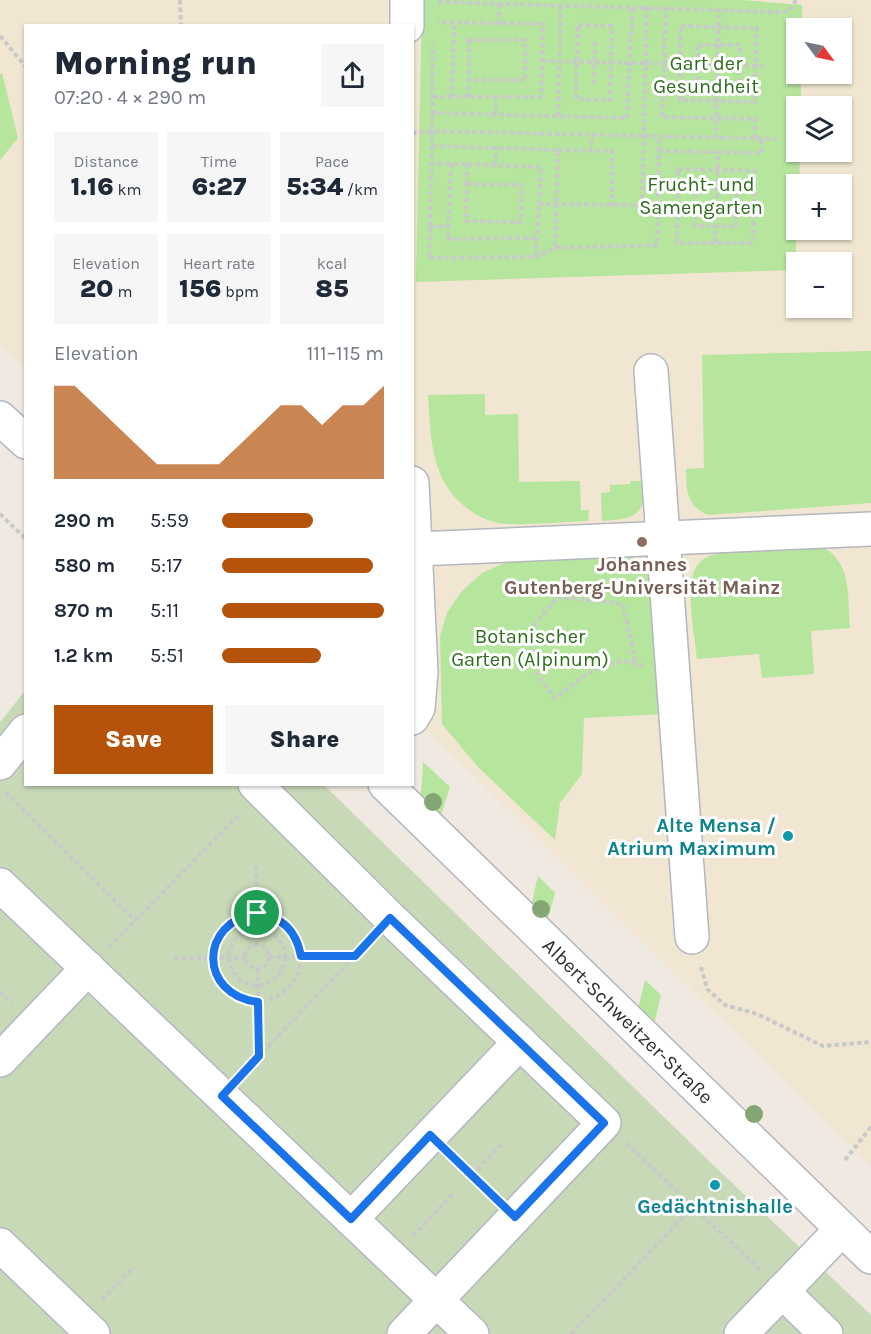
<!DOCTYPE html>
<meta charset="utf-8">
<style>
:root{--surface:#fff;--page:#f6f6f7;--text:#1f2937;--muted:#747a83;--accent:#b45309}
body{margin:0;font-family:Karla,sans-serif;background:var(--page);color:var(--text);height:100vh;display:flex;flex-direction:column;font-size:22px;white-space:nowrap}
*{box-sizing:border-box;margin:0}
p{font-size:20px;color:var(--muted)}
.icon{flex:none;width:33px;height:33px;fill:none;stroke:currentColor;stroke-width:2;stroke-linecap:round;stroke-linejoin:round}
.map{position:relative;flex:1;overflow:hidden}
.details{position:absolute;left:24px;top:24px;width:390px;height:762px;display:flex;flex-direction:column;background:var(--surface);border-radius:0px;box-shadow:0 2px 4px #0004}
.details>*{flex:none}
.needle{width:39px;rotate:123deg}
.controls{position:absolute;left:786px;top:18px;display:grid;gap:12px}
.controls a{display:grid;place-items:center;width:66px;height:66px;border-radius:0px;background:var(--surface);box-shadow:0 2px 4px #0004;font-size:30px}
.pin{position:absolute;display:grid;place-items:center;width:51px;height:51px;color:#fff;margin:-26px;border:3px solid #fff;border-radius:50%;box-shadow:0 2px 6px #0007}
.round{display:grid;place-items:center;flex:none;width:63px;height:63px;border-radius:0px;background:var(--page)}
.summary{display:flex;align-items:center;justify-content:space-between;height:102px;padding:0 30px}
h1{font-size:33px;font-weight:800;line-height:45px}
.metrics{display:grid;grid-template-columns:repeat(3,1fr);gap:9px;height:102px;padding:6px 30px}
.metrics div{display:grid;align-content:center;border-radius:0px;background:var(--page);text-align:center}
.metrics b{font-size:26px;font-weight:800}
.metrics small{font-size:16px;font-weight:400}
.metrics p{font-size:16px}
.chart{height:168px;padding:12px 30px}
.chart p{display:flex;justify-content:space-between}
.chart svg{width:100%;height:108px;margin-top:6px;fill:var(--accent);opacity:.7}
.primary-button{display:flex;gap:12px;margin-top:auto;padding:12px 30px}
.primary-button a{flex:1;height:69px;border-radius:0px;background:var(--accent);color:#fff;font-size:24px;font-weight:800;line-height:69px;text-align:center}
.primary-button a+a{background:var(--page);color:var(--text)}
ul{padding:0 30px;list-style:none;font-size:20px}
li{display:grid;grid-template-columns:96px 72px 1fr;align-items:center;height:45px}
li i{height:15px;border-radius:8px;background:var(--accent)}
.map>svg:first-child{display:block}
.education{fill:#f0e6d1;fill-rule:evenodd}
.green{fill:#b6e59e}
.cemetery{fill:#c8d9b8}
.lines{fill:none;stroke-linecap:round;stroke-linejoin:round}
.minor-casing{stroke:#b4b7c1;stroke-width:36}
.path{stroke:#c9c9c9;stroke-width:4;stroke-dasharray:4.5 3;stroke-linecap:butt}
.minor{stroke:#fff;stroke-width:33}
.tree{fill:#84a574}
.route-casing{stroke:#fff;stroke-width:12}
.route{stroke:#1a73e8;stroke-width:8}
.education-dot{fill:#8d6e63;stroke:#fff;stroke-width:2}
.culture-dot{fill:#0f9aa8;stroke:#fff;stroke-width:2}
.labels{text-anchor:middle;stroke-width:6;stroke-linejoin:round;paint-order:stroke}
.park-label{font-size:20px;fill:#2c6e1b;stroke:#fff}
.education-label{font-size:20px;font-weight:bold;fill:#785e54;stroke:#fff}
.culture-label{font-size:20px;font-weight:bold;fill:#0d838f;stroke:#fff;text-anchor:end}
.street-label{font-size:20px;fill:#2e2e2e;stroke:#fff}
</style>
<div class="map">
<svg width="871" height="1334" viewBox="0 0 871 1334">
<rect width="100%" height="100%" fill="#efe9e1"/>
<path class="education" d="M 0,0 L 871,0 L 871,1166 L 413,716 L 412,26 L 26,26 L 25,367 L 0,345 ZM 796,28 L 842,28 L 842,74 L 796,74 ZM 796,106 L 842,106 L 842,152 L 796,152 ZM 796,184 L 842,184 L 842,230 L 796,230 ZM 796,262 L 842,262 L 842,308 L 796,308 Z"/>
<g class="green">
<path d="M 422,0 L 742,0 L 802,5 L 802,28 L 796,28 L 796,74 L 801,74 L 801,106 L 796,106 L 796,152 L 800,152 L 799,184 L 796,184 L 796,270 L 416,282 Z"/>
<path d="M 2,73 L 18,138 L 0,160 L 0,74 Z"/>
<path d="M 871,351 L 871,503 L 708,515 C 687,506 686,490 686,469 L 704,468 L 702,355 Z"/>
<path d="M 485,394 L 485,415 L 518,414 L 519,482 L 580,481 L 581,510 L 589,510 L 588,521 C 561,522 533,525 505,524 C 493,523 481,518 471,511 C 430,483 431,439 428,395 Z"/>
<path d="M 630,481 L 645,481 C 645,516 635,519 602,521 L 601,493 L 610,492 L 610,485 L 630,484 Z"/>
<path d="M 822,547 C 853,562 847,598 850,628 L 811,631 L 814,674 L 762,678 L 759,654 L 697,659 C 695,637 685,588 695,569 C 700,558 711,555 722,552 Z"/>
<path d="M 626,554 C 641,560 648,566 656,581 L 666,714 L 584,718 L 582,774 L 560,803 L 555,840 L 478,767 L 442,724 L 440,636 L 447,613 L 461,592 L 482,573 L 509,561 Z"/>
<path d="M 423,762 L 450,787 L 440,818 L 421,794 Z"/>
<path d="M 538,876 L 555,893 L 547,922 L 531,906 Z"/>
<path d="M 645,980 L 661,995 L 654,1025 L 638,1009 Z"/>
</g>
<path class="cemetery" d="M 25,691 L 26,784 L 324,785 L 709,1161 L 871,1315 L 871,1334 L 0,1334 L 0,722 Z"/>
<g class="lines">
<g class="minor-casing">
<g id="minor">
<path d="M 407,26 L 407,0"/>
<path d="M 651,371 L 692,937"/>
<path d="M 0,418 L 26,442"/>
<path d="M 412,483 L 421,672 L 418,708 L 412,718"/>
<path d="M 417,549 L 871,529"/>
<path d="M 0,763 L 26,731"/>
<path d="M 255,784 L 390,918 L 604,1123 L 404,1334"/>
<path d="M 385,784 L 871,1257"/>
<path d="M 0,885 L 472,1334"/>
<path d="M 0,1060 L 88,968"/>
<path d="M 351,1219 L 520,1042"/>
<path d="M 0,1245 L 93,1334"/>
<path d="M 782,1291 L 826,1334"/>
<path d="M 741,1334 L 842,1229"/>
</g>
</g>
<g class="path">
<path d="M 180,0 L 181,26"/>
<path d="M 438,2 L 780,12 L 789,11 L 796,0"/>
<path d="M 666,7 L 662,117 L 755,119 L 755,140"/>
<path d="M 499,24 L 499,3"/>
<path d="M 578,25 L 612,26 L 610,100 L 576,99 Z"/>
<path d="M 681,26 L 757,28 L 755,102 L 680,100 Z"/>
<path d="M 0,36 L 26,67"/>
<rect x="469" y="40" width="56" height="40"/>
<path d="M 698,45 L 740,45 L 739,85 L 697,84 Z"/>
<path d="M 542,61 L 765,66"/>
<path d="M 594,84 L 595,40"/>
<path d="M 433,97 L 541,97 L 543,24 L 437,22"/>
<path d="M 452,97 L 454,24"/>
<path d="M 468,97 L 469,80"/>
<path d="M 432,113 L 627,118 L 632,6"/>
<path d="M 495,115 L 496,97"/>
<path d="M 558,116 L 561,6"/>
<path d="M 412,133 L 432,131 L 433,44"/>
<path d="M 716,139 L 719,10"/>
<path d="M 762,140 L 762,153 L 659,151 L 657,245 L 555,248 L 536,257 L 429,258 L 432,131 L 777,139"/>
<path d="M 432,146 L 558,150 L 555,248"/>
<path d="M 558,150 L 612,151 L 612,205"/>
<path d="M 591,151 L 592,136"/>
<path d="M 659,151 L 659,138"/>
<path d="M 431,163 L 541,167 L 536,256"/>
<path d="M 451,164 L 448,239 L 538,238"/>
<path d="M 495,165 L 496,148"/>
<path d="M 678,169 L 755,171 L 753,243 L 677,243 Z"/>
<path d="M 467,184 L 521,185 L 521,222 L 466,221 Z"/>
<path d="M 467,184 L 467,164"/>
<path d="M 696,187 L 737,188 L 736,227 L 695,226 Z"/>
<path d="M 539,204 L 765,207"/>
<path d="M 642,206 L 647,6"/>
<path d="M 430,227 L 448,226"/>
<path d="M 715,243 L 718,152"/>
<path d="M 0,514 L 26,539"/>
<path d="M 635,661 L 623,604 L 558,597 L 528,632 L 535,671 L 555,698 C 579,681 611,649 642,666"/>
<path d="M 6,793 L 136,921"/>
<path d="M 256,866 L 257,945"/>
<circle cx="257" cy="957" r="44"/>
<circle cx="257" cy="957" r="28"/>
<circle cx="257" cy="957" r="12"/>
<path d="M 109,947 L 241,813"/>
<path d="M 269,957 L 354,956"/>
<path d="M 174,958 L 245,958"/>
<path d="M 701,967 L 707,989 L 725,1005 L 757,1014 L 823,1046 L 871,1042"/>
<path d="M 258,969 L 259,1055"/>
<path d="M 0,992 L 12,1004"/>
<path d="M 242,1074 L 369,941"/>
<path d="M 626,1143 L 760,1270"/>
<path d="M 453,1157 L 493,1196"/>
<path d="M 845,1160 L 871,1127"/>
<path d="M 472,1175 L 502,1144"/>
<path d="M 413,1236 L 453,1194"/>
<path d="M 102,1300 L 134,1267"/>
<path d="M 571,1334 L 693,1207"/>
</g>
<use href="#minor" class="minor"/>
</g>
<g class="tree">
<circle cx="433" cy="802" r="9"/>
<circle cx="541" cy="909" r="9"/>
<circle cx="754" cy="1114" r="9"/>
</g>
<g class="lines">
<g class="route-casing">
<path id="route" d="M 257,913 C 282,917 296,930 301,956 L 355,956 L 390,918 L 604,1123 L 515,1217 L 430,1135 L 351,1219 L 222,1096 L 259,1056 L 258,1002 C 199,995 198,923 257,913 Z"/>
</g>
<use href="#route" class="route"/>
</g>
<circle class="education-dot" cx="642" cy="542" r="6"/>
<g class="culture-dot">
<circle cx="788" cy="836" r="6"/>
<circle cx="715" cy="1185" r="6"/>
</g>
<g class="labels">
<g class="park-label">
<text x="706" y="70">Gart der<tspan x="706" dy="23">Gesundheit</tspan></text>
<text x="701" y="191">Frucht- und<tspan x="701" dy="23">Samengarten</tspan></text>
<text x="530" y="643">Botanischer<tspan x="530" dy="23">Garten (Alpinum)</tspan></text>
</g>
<g class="education-label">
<text x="642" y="571">Johannes<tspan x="642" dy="23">Gutenberg-Universität Mainz</tspan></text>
</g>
<g class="culture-label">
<text x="776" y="832">Alte Mensa /<tspan x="776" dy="23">Atrium Maximum</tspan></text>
<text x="715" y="1213" text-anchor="middle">Gedächtnishalle</text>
</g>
<g class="street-label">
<text transform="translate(628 1021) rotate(44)" y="7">Albert-Schweitzer-Straße</text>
</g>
</g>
</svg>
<div class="controls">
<a><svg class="needle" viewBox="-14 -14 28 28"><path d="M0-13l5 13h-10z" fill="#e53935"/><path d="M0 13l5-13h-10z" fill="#747a83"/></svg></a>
<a><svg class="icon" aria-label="layers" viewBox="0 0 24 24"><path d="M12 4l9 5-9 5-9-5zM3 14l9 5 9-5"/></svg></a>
<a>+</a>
<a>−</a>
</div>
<div class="pin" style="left:257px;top:913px;background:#1e9e55"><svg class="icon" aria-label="arrive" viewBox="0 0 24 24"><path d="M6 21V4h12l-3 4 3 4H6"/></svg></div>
<section class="details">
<div class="summary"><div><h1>Morning run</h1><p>07:20 · 4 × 290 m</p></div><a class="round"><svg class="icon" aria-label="share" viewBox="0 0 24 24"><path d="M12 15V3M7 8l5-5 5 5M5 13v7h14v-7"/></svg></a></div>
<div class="metrics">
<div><p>Distance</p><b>1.16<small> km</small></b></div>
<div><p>Time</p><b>6:27</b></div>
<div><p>Pace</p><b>5:34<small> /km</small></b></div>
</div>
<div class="metrics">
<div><p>Elevation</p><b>20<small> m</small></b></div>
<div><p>Heart rate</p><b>156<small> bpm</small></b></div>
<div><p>kcal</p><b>85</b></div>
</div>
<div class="chart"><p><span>Elevation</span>111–115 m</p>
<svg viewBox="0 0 160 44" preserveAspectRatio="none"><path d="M0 44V6L10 6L20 14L30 22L40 30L50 38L60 38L70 38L80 38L90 30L100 22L110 14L120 14L130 22L140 14L150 14L160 6V44z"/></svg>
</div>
<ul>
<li><b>290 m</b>5:59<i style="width:56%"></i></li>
<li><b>580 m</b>5:17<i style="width:93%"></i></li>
<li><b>870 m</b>5:11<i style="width:100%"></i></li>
<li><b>1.2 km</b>5:51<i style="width:61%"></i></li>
</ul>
<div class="primary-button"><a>Save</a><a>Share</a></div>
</section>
</div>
